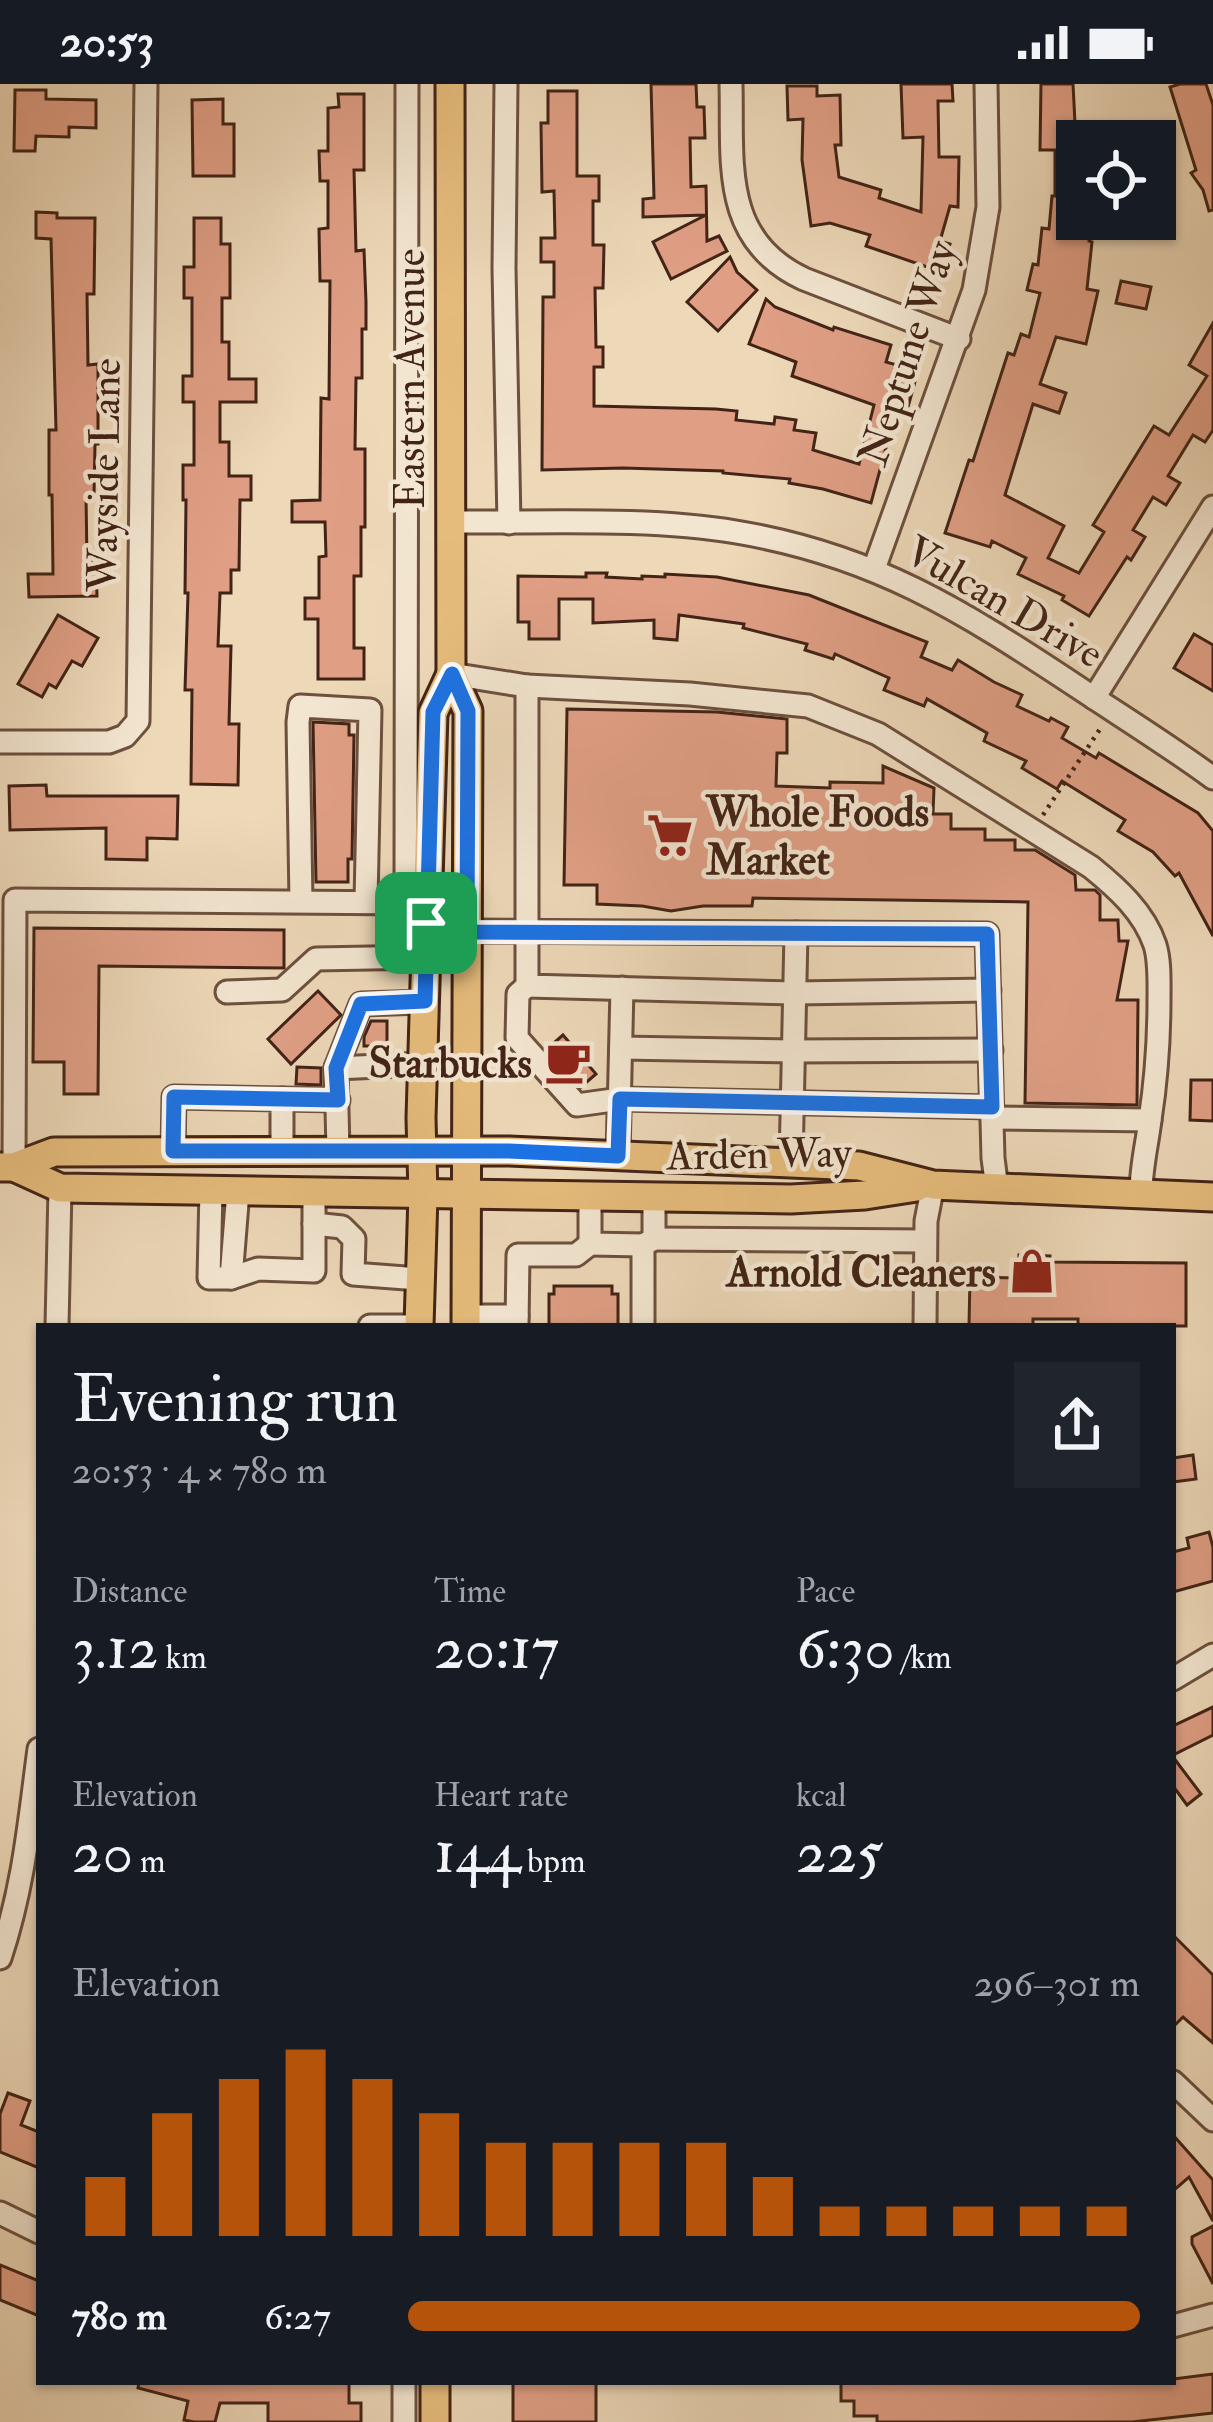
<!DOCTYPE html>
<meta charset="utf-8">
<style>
:root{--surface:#171b24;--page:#20242c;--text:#f1f3f6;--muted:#9ea1a6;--accent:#b45309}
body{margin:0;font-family:"IM FELL Double Pica",serif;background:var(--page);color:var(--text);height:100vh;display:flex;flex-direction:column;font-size:45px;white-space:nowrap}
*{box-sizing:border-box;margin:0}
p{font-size:39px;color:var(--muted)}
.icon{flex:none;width:66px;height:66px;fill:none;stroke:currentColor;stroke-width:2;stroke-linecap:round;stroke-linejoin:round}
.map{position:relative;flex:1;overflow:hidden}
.panel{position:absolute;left:36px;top:1239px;width:1140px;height:1062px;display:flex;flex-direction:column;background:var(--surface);border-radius:0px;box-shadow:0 3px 9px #0004}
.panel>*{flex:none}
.buttons{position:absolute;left:1056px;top:36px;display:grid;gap:24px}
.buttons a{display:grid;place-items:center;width:120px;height:120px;border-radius:0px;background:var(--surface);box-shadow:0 3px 9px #0004;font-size:60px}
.pin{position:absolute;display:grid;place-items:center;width:102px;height:102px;color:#fff;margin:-51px;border-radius:24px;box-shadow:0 6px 18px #0006}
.round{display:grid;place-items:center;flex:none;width:126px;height:126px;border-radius:0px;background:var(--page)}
.overview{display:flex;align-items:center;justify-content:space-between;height:204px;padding:0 36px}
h1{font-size:66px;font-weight:600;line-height:90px}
.stats{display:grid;grid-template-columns:repeat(3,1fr);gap:18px;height:204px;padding:12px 36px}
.stats div{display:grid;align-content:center}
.stats b{font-size:60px;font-weight:600}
.stats small{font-size:33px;font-weight:400}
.stats p{font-size:33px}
.chart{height:336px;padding:24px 36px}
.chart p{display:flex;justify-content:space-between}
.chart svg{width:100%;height:216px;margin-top:12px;stroke:var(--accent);stroke-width:6}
ul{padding:0 36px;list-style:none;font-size:39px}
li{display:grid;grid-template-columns:192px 144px 1fr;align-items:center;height:90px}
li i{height:30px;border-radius:15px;background:var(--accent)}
.status{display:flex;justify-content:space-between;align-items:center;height:84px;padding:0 60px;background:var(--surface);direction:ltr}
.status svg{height:33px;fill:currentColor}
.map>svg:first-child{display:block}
.building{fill:#e09f85;stroke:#422316;stroke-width:3}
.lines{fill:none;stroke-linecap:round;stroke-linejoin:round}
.minor-casing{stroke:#6d503e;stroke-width:27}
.major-casing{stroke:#422316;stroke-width:33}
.path{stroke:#422316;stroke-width:4.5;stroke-dasharray:3 6;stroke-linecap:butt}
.minor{stroke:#f3e6d1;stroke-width:21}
.major{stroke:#e6bc7c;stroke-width:27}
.route-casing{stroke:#fff;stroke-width:24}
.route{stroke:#1a73e8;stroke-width:15}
.labels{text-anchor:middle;stroke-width:9;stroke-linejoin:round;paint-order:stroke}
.street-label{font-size:42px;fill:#422316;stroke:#f3e6d1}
.poi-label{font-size:42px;font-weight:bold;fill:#422316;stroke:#f3e6d1;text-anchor:end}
</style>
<div class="status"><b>20:53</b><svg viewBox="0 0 49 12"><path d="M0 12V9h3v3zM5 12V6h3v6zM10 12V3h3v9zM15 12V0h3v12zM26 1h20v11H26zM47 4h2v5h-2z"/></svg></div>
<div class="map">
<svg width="1213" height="2338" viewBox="0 0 1213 2338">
<rect width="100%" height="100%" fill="#edd8b8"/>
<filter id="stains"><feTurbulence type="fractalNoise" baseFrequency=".00167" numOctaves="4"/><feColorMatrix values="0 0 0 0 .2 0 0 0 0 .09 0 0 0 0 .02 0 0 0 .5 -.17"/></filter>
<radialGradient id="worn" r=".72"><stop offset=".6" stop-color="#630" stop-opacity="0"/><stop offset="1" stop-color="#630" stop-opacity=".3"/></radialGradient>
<g class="building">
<path d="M 651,0 L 696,0 L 697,23 L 704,23 L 705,54 L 690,54 L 691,103 L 706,102 L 707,157 L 719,152 L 727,167 L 671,195 L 653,158 L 706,131 L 643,133 L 643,115 L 654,114 Z"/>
<path d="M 901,0 L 952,0 L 953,17 L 938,17 L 939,73 L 959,73 L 958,123 L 950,122 L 940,157 L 950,160 L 942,188 L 866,162 L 870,151 L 830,139 L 811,142 L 802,76 L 803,35 L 788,36 L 787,2 L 817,2 L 817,12 L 840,11 L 841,61 L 835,61 L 839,93 L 881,106 L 879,114 L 921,128 L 923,53 L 903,54 Z"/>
<path d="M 1041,0 L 1073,0 L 1075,39 L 1100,39 L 1100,57 L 1077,57 L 1077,135 L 1091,135 L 1089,157 L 1092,158 L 1087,205 L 1098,207 L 1086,260 L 1056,253 L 1040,300 L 1066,309 L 1059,329 L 1033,320 L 1005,411 L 1064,442 L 1048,474 L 1079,489 L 1104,448 L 1093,441 L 1154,342 L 1169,351 L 1207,292 L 1189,281 L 1213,239 L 1213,346 L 1205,358 L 1193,351 L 1168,392 L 1180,399 L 1166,421 L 1153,413 L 1133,446 L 1145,453 L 1131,476 L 1127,473 L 1089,532 L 1062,516 L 1064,512 L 1018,490 L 1026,474 L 992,457 L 990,463 L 945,449 L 969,376 L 973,377 L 1008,269 L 1014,271 L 1021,250 L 1029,253 L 1040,209 L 1027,206 L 1033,180 L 1038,181 L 1042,144 L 1049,145 L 1052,112 L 1055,112 L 1055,66 L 1040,66 Z"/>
<path d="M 1180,0 L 1206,0 L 1213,21 L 1213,126 L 1209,127 L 1203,106 L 1191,89 L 1196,86 L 1170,3 Z"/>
<path d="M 15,6 L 46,6 L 46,15 L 96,16 L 96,44 L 69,43 L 69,53 L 36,52 L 35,67 L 14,67 Z"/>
<path d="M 548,7 L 577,7 L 577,92 L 599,92 L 599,117 L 593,117 L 593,161 L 604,161 L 603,204 L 595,204 L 596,263 L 603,263 L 603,283 L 594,283 L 594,322 L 716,325 L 737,327 L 736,336 L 774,340 L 775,333 L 796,336 L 794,346 L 816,349 L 813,366 L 859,380 L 874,321 L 792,292 L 796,278 L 749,260 L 766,215 L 775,223 L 833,246 L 834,243 L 891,261 L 886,278 L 918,287 L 906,330 L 896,327 L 871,419 L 823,405 L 789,399 L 790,395 L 723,389 L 723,387 L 623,384 L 542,386 L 543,213 L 554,213 L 554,178 L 541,178 L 541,154 L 555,154 L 554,107 L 542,108 L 541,39 L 548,39 Z"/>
<path d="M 338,10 L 364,10 L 364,86 L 354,86 L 356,167 L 364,166 L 366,218 L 366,245 L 362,245 L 362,294 L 356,294 L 355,365 L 365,365 L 365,443 L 361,443 L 361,492 L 354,492 L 354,564 L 364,564 L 364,595 L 318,595 L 318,535 L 305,535 L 305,514 L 319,514 L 319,473 L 326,472 L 325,438 L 292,438 L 292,417 L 320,416 L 321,314 L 329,315 L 330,197 L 320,197 L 319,145 L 328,144 L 328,97 L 320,97 L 319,67 L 328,67 L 328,24 L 339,23 Z"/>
<path d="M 223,15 L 223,40 L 234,40 L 234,92 L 193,92 L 192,16 Z"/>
<path d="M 36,128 L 57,129 L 57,134 L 95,134 L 94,210 L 87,210 L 88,281 L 98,280 L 98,360 L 95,360 L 94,412 L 86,412 L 87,478 L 96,478 L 97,512 L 29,513 L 28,490 L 53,490 L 52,411 L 49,411 L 49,346 L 56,346 L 51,155 L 36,154 Z"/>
<path d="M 194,134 L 221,134 L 221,160 L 230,160 L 230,214 L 222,214 L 222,258 L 229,258 L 229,295 L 256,295 L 256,318 L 220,318 L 220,358 L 229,358 L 229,392 L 251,392 L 251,416 L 240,416 L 239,486 L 231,486 L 231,509 L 220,509 L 218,562 L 231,562 L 229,640 L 239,640 L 238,701 L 191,700 L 192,606 L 185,606 L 188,509 L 185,509 L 186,416 L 183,416 L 183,381 L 194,381 L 194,318 L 183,318 L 183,292 L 192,292 L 192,214 L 184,214 L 184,183 L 194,183 Z"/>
<path d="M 730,173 L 737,188 L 757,206 L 718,247 L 687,218 Z"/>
<path d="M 1121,197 L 1151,203 L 1146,225 L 1116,219 Z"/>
<path d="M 586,489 L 607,489 L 606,493 L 642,495 L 642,492 L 665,493 L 665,490 L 717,493 L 809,511 L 927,558 L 921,573 L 952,586 L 958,576 L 994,598 L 1022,611 L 1017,622 L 1049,637 L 1051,634 L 1068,643 L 1062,654 L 1096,674 L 1099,669 L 1198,729 L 1213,747 L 1213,852 L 1179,789 L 1175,792 L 1153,768 L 1118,747 L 1125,736 L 1062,697 L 1057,705 L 1022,684 L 1026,677 L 984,657 L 987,649 L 927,615 L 924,622 L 884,606 L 889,594 L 835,570 L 833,575 L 805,566 L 807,560 L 743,544 L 744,540 L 679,531 L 677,556 L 654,554 L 654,536 L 593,539 L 593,515 L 559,515 L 559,555 L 529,555 L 529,538 L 518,538 L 518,492 L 586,493 Z"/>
<path d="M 58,531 L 98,554 L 82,582 L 72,577 L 56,604 L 49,600 L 42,613 L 18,600 Z"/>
<path d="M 1194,550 L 1213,561 L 1213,607 L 1174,584 Z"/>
<path d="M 567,625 L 717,628 L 787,635 L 787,669 L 777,669 L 776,702 L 830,704 L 830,698 L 883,699 L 883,682 L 934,704 L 933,730 L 951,730 L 951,745 L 985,745 L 985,756 L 1015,756 L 1015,766 L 1035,766 L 1075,791 L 1076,806 L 1095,806 L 1100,811 L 1100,836 L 1118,836 L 1119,857 L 1128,857 L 1117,916 L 1138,916 L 1137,1021 L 1025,1019 L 1028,818 L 753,814 L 752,822 L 703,822 L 671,827 L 642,822 L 597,820 L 597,801 L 564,801 Z"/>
<path d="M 313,638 L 349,640 L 349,651 L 354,651 L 352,775 L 348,775 L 348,798 L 316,798 Z"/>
<path d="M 46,701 L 47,712 L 178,712 L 177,755 L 147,754 L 147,776 L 106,775 L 106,744 L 10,746 L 9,702 Z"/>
<path d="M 34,844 L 284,846 L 284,884 L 99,882 L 98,1010 L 64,1010 L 64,978 L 33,978 Z"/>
<path d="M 318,907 L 341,931 L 291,980 L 268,955 Z"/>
<path d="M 371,937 L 387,937 L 387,962 L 364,962 L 364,953 Z"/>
<path d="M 563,951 L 596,990 L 581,1003 L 547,965 Z"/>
<path d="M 297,983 L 321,984 L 321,1001 L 296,1000 Z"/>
<path d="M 1191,996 L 1213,996 L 1213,1037 L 1190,1036 Z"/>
<path d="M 1019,1171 L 1050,1172 L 1050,1178 L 1186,1179 L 1186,1242 L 1078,1242 L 1078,1235 L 1033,1235 L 1033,1242 L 969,1242 L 970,1193 L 1018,1194 Z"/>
<path d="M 554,1202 L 612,1202 L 612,1210 L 618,1210 L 618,1242 L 549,1242 L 549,1210 L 554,1210 Z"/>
<path d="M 1193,1371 L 1196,1395 L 1173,1398 L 1173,1374 Z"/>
<path d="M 1209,1448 L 1213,1463 L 1213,1497 L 1173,1508 L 1173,1468 L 1189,1464 L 1187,1454 Z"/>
<path d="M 1213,1623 L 1213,1651 L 1173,1671 L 1173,1642 Z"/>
<path d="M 1173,1673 L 1201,1710 L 1187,1721 L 1173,1702 Z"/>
<path d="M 1173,1851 L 1213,1891 L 1213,1959 L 1183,1933 L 1173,1943 Z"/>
<path d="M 8,2009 L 30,2017 L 21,2041 L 39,2048 L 39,2084 L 0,2068 L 0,2030 Z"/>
<path d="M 1173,2051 L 1213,2096 L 1213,2137 L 1189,2093 L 1173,2107 Z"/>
<path d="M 1213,2142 L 1213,2200 L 1192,2160 L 1192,2153 Z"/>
<path d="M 0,2181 L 39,2197 L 39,2232 L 0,2216 Z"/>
<path d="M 1213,2290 L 1213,2329 L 1132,2338 L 877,2338 L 877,2332 L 854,2332 L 854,2317 L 841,2317 L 841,2298 L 1173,2298 L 1173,2295 Z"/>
<path d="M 139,2298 L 349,2298 L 349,2319 L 361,2319 L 361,2338 L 268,2338 L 268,2319 L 220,2319 L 215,2338 L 194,2338 L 184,2336 L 188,2317 L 138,2304 Z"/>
<rect x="513" y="2298" width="83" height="40"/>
</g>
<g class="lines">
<g class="minor-casing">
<g id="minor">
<path d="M 407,0 L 406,790 L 409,819 L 426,839"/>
<path d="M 506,0 L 504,184 L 509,439"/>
<path d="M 731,0 C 733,78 720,156 804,195 L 959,255"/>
<path d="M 451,438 C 542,439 647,433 736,448 C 874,471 961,526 1076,602 C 1121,632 1168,661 1213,694"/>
<path d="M 874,485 L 974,206 L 988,123 L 986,0"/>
<path d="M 451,590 L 527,602 L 690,610 L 808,622 L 878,650 L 1091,783 C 1117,804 1144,828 1155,861 C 1160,877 1159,898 1159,916 C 1159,955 1156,997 1150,1036 C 1147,1061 1141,1083 1141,1109"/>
<path d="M 527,602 L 527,902 L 795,909 L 989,906"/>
<path d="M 1094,614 L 1213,423"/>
<path d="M 0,658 L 109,658 L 125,652 L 138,637 L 146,0"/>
<path d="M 301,817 L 298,638 L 300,622 L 370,626 L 366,818"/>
<path d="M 467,847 L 987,850 L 993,1074 L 997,1105"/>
<path d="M 527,902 L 518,910 L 517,954 L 577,1021 L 620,1015 L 992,1023"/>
<path d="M 227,908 L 282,906 L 316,875 L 425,873"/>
<path d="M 621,964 L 794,967 L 991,966"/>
<path d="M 336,984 L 424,980"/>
<path d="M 282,1015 L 338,1016"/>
<path d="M 992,1034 L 1150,1036"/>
<path d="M 173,1067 L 174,1013 L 282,1015 L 282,1067"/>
<path d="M 338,1067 L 336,984 L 361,920 L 425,918"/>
<path d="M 618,1072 L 622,904"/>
<path d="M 791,1079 L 796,849"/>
<path d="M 14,1083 L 15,816 L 409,819"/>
<path d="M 211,1106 L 209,1194 L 231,1194 L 258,1185 L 314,1187 L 314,1108"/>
<path d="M 590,1112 L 590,1160 L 643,1161"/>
<path d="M 314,1140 L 342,1143 L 354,1155 L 353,1190 L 419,1195"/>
<path d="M 654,1155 L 925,1157"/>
<path d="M 231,1194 L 238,1107"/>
<path d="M 466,1232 L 517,1232"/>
<path d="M 57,1242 L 60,1104"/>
<path d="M 370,1242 L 419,1242"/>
<path d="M 517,1242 L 518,1171 L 576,1171 L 590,1160"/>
<path d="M 643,1242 L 643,1161 L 654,1155 L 654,1113"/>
<path d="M 925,1242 L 926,1137 L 933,1101"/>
<path d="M 1173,1595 L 1213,1571"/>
<path d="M 0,1874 C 24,1801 29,1740 39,1665"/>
<path d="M 1173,1998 L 1213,2036"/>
<path d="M 0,2129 L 39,2148"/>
<path d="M 1173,2242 L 1213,2231"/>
<path d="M 404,2338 L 404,2298"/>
</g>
</g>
<g class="major-casing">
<g id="major">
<path d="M 450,0 L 451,590 L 468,627 L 466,1242"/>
<path d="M 0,1083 L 14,1083 L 54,1068 L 509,1067 L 859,1082 L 933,1101 L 1213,1113"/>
<path d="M 14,1083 L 60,1104 L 791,1115 L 865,1111 L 917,1103"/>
<path d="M 419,1242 L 423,1111 L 421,1034 L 433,629 L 451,590"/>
<path d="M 435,2338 L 435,2298"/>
</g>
</g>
<path class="path" d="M 1043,731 L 1100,645"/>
<use href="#minor" class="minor"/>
<use href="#major" class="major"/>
</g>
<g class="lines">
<g class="route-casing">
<path id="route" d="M 452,590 L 468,627 L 467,848 L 987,850 L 992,1023 L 620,1015 L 618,1072 L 509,1067 L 173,1067 L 174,1013 L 338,1016 L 336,984 L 361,920 L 425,917 L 433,628 Z"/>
</g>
<use href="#route" class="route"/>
</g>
<defs>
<g id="supermarket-bare" transform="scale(3.6)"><path d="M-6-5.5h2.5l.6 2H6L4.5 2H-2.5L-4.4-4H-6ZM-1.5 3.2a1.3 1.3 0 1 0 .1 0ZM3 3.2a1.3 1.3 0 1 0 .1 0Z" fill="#8f2418" stroke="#f3e6d1" stroke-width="2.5" paint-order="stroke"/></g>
<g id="cafe-bare" transform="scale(3.6)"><path d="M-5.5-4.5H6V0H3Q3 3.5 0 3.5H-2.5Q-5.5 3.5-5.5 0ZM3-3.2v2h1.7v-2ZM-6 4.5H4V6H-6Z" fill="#8f2418" stroke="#f3e6d1" stroke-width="2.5" paint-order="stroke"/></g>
<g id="shop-bare" transform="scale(3.6)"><path d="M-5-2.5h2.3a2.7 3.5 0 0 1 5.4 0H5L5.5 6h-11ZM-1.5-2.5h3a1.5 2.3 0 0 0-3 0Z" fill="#8f2418" stroke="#f3e6d1" stroke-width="2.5" paint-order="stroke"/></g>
</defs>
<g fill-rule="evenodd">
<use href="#supermarket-bare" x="670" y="751"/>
<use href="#cafe-bare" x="568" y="978"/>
<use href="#shop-bare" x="1032" y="1187"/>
</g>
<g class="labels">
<g class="street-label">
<text transform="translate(906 269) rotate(-72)" y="15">Neptune Way</text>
<text transform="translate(409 295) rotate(-90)" y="15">Eastern Avenue</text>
<text transform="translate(103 391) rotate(-89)" y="15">Wayside Lane</text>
<text transform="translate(1005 517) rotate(30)" y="15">Vulcan Drive</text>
<text transform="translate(759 1069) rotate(-1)" y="15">Arden Way</text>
</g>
<g class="poi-label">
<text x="706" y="742" text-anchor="start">Whole Foods<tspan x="706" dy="48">Market</tspan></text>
<text x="532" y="993">Starbucks</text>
<text x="996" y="1202">Arnold Cleaners</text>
</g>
</g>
<rect width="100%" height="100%" filter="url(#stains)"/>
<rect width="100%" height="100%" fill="url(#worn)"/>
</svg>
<div class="buttons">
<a><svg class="icon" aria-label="locate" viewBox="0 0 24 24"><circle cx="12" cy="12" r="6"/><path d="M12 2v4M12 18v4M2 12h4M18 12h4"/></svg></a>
</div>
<div class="pin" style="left:426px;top:839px;background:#1e9e55"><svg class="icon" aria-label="arrive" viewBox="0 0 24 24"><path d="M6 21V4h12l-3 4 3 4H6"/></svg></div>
<section class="panel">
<div class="overview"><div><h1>Evening run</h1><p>20:53 · 4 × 780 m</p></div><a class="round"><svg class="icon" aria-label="share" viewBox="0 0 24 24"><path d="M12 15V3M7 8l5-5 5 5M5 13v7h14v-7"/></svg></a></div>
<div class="stats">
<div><p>Distance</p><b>3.12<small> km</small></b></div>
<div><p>Time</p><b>20:17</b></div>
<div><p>Pace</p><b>6:30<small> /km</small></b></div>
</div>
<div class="stats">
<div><p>Elevation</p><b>20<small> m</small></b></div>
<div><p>Heart rate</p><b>144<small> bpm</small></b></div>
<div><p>kcal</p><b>225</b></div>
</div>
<div class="chart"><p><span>Elevation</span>296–301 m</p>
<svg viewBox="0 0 160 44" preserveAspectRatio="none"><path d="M5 44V32M15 44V19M25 44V12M35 44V6M45 44V12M55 44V19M65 44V25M75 44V25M85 44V25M95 44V25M105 44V32M115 44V38M125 44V38M135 44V38M145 44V38M155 44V38"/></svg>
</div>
<ul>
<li><b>780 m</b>6:27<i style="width:100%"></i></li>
</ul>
</section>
</div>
